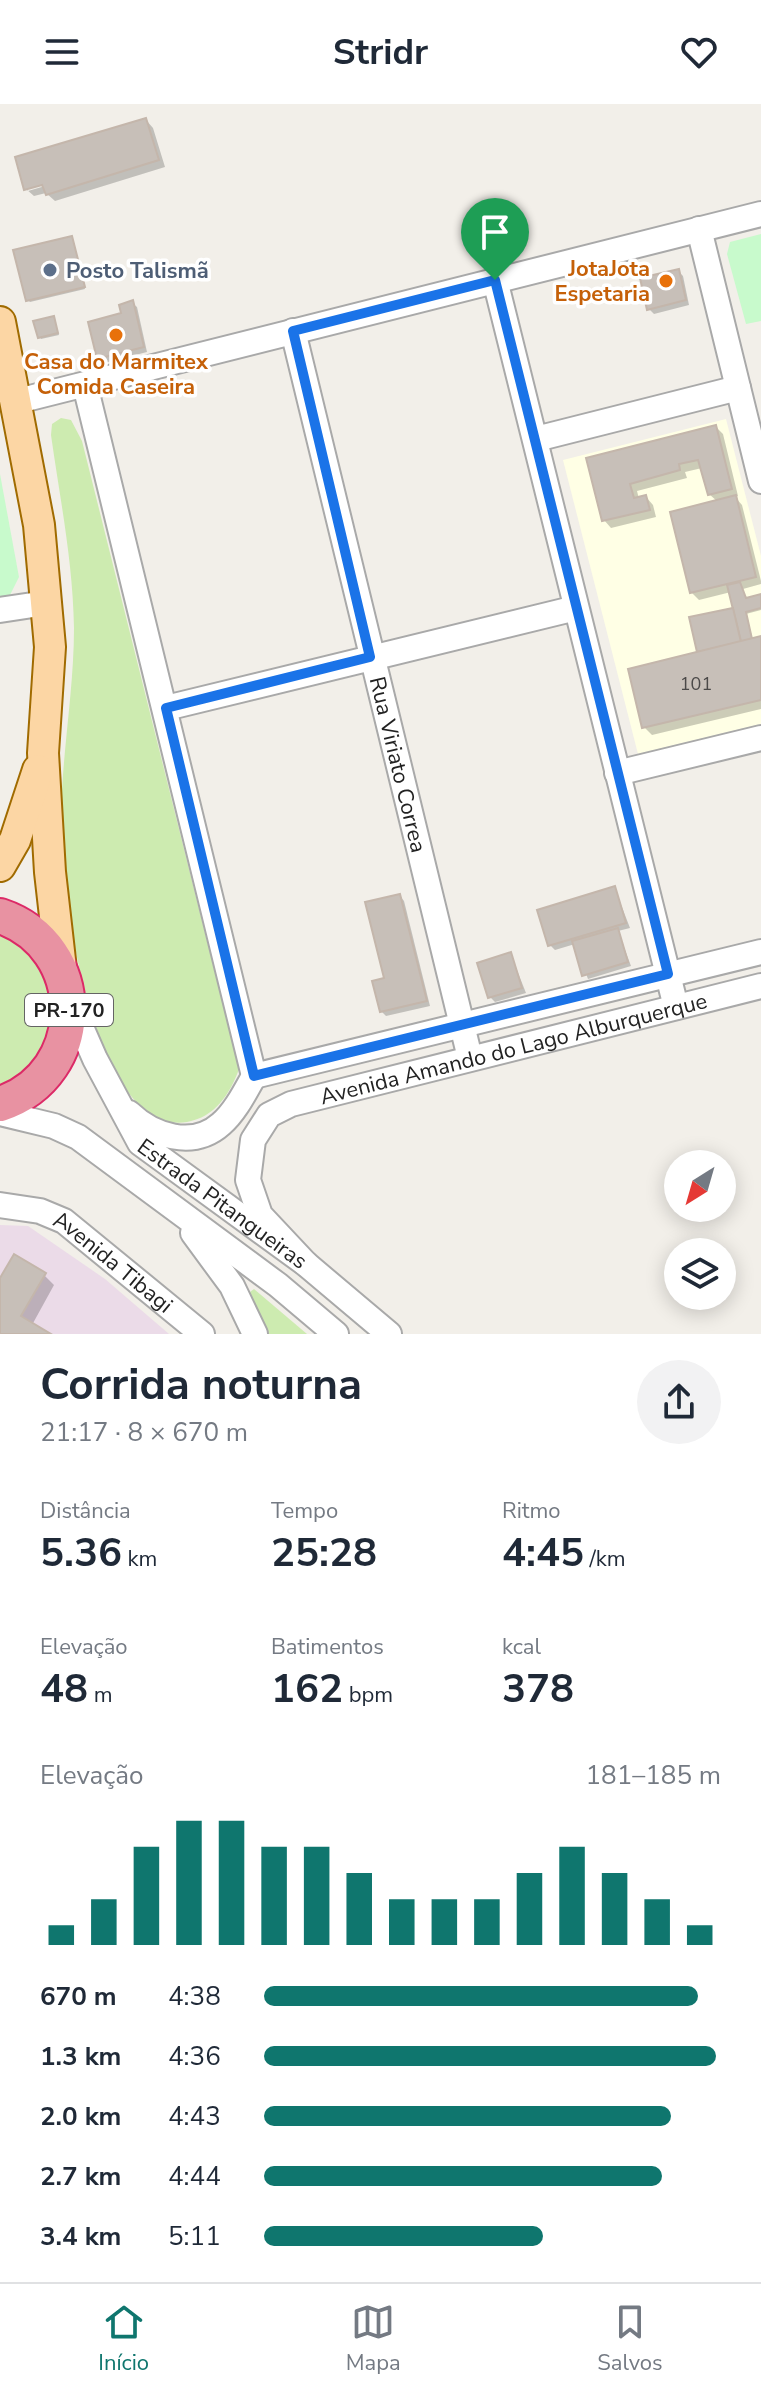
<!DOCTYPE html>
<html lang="pt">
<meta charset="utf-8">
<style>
:root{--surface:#fff;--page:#f2f2f3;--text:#1f2937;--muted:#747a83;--line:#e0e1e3;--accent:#0f766e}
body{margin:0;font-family:"Nunito Sans",sans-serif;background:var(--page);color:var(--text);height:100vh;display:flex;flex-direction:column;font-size:30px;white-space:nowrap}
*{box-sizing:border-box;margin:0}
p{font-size:26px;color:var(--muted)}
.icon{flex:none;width:44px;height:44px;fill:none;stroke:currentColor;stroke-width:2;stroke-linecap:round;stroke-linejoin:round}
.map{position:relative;height:1230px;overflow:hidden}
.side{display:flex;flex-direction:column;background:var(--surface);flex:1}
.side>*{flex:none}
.needle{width:52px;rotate:217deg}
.tools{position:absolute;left:664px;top:1046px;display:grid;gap:16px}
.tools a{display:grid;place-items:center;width:72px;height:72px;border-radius:50%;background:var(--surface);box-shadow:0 4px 20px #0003;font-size:40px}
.pin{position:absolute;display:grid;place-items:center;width:68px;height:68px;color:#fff;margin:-82px -34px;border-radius:50% 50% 50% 0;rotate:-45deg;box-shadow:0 0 8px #0007}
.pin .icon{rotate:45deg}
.round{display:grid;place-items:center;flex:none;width:84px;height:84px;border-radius:42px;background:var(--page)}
.overview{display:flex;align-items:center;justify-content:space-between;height:136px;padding:0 40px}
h1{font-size:44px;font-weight:700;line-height:60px}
.figures{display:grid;grid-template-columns:repeat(3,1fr);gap:12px;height:136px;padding:8px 40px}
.figures div{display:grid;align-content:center}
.figures b{font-size:40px;font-weight:700}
.figures small{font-size:22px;font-weight:400}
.figures p{font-size:22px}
.chart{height:224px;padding:16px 40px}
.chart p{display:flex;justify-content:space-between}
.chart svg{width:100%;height:144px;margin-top:8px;stroke:var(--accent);stroke-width:6}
ul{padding:0 40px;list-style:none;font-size:26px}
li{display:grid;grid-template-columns:128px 96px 1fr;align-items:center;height:60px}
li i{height:20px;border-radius:10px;background:var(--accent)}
header{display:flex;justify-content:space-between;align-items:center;height:104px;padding:0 40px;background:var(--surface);font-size:36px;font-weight:700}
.tab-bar{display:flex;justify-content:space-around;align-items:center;height:112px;border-top:2px solid var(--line);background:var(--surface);font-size:22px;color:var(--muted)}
.tab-bar a{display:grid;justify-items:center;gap:4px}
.tab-bar .on{color:var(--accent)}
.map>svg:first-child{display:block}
.industrial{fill:#ebdbe8}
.education{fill:#ffffe5}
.grass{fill:#cdebb0}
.park{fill:#c8facc}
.shadow{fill:#0003;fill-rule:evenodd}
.building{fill:#c7bfb8;stroke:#c4b6ab;stroke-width:2}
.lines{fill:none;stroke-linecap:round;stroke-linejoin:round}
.minor-casing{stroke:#a9a9a9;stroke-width:28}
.major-casing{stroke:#a06b00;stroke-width:34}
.highway-casing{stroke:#dc2a67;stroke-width:38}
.minor{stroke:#fff;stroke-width:24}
.major{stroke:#fcd6a4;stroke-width:30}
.highway{stroke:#e892a2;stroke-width:34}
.route-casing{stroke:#fff;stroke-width:16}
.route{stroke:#1a73e8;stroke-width:10}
.service-dot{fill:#5c6f8a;stroke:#fff;stroke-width:3}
.food-dot{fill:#e8710a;stroke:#fff;stroke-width:3}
.labels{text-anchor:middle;stroke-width:7;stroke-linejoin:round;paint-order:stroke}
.number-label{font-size:18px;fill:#4b4948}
.shield{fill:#fff;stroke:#646464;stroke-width:2}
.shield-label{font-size:20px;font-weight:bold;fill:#222}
.food-label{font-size:22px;font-weight:bold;fill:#c56008;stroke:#fff;text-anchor:end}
.service-label{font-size:22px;font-weight:bold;fill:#4e5e75;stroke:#fff;text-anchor:start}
.street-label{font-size:22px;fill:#222;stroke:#fff}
</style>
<header><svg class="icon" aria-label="menu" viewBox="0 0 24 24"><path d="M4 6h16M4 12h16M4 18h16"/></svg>Stridr<svg class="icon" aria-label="heart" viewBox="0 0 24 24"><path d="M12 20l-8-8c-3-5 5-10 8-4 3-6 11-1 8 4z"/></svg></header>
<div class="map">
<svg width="761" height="1230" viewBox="0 0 761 1230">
<rect width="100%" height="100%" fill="#f2efe9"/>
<path class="industrial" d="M 0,1121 L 28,1122 L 105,1175 L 169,1230 L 0,1230 Z"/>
<path class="education" d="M 726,315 L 761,452 L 761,620 L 638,650 L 563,356 Z"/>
<g class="grass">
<path d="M 61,314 L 71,316 L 82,337 L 239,965 C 230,990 215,1013 187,1018 C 91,1034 59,776 61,712 C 62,649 74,586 74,524 C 73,458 60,395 51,331 L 52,320 Z"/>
<path d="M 0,828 L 21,839 L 43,864 L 54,912 L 37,959 L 0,986 Z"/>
<path d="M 254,1185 L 307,1230 L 267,1230 L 250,1188 Z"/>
</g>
<g class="park">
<path d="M 761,130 L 761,217 L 746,220 L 727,150 L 730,138 Z"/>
<path d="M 0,370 L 19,473 L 10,491 L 0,495 Z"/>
</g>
<g class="shadow">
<path d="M 146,16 L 153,24 L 165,63 L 55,97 L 46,89 L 34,92 L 26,85 L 17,54 ZM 51,76 L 52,80 L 28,87 L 28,83 Z"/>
<path d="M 73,136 L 85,185 L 30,198 L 28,196 Z"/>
<path d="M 678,167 L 683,172 L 689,201 L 654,210 L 649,205 Z"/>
<path d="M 132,199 L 137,203 L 147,248 L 104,259 L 99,254 Z"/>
<path d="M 54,214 L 59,231 L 41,235 L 40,233 Z"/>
<path d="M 716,323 L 723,330 L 738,392 L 735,393 L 742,401 L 761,477 L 761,480 L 743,485 L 746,496 L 761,493 L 761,506 L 746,510 L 753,536 L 761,534 L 761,605 L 652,631 L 644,623 L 735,505 L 731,488 L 699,496 L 691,488 L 718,398 L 709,390 L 702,364 L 685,368 L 687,374 L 637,387 L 639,395 L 646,393 L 653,401 L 656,413 L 611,424 L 604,416 L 588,355 Z"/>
<path d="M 615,785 L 630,824 L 618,827 L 631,862 L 588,875 L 575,840 L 555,846 L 550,841 Z"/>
<path d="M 400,792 L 404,797 L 430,902 L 386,912 L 381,907 Z"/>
<path d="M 511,851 L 526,889 L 495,898 L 490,893 Z"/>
<path d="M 44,1171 L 54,1181 L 32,1221 L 47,1230 L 0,1230 L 0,1178 Z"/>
</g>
<g class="building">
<path d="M 146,14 L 159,56 L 46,91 L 42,81 L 24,86 L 15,53 Z"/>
<path d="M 72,132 L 85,183 L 26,197 L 13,146 Z"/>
<path d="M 679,165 L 686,196 L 647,206 L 640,174 Z"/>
<path d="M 133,196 L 144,243 L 97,255 L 88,218 L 121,209 L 119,201 Z"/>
<path d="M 54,212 L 58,229 L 38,234 L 33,217 Z"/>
<path d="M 716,321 L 732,385 L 708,391 L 698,356 L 679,360 L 680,366 L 630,380 L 634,394 L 646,391 L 650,406 L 602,417 L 586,354 Z"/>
<path d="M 736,391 L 756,473 L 690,489 L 670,408 Z"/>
<path d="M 740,478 L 746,494 L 761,490 L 761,504 L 746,508 L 752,535 L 741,538 L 727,481 Z"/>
<path d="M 733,504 L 741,538 L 697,548 L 689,513 Z"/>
<path d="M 761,532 L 761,596 L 642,624 L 628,565 Z"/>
<path d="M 615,782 L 626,819 L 548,842 L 537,806 Z"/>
<path d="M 400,790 L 427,897 L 380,908 L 372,877 L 384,874 L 365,798 Z"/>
<path d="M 618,824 L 628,858 L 582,872 L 572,837 Z"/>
<path d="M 511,848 L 522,884 L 488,894 L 477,859 Z"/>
<path d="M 14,1150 L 46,1169 L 21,1212 L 51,1230 L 0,1230 L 0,1174 Z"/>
</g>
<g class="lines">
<g class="minor-casing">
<g id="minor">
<path d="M 699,125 L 761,377"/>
<path d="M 495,176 L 676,903"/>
<path id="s1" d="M 293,227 L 470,954"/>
<path d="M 85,281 L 254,972"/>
<path d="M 14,298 L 761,110"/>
<path d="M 536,335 L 738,284"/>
<path d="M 0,506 L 46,499"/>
<path d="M 166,604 L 576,504"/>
<path d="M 617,669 L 761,634"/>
<path id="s2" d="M 70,898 L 95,955 L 140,1039 L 306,1160 L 389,1230"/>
<path d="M 254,972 L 761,848"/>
<path d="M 0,1009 L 54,1022 L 78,1033 L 278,1181 L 336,1230"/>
<path d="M 129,1009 C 153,1032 193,1045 221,1020 C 235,1008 245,988 254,972"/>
<path id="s3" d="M 0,1101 L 40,1107 L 64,1117 L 202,1230"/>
<path d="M 193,1129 L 232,1182 L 255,1230"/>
<path id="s4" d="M 306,1160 L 260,1111 L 248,1076 L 253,1036 L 269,1011 L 291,1000 L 761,882"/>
</g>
</g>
<g class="major-casing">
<g id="major">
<path d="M 0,218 L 39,421 L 50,543 L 43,649 L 50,768 L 61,865"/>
<path d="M 0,762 L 15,736 L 38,666"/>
</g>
</g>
<g class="highway-casing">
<path id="highway" d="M 0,812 C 90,842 91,970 0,1000"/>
</g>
<use href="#minor" class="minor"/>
<use href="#major" class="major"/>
<use href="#highway" class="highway"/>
</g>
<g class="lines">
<g class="route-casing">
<path id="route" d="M 495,176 L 668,870 L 254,972 L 166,604 L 370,553 L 293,227 Z"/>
</g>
<use href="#route" class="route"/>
</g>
<circle class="service-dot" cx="50" cy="166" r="8"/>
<g class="food-dot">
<circle cx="666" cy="177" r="8"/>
<circle cx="116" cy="231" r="8"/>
</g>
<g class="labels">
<g class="number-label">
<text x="696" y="586">101</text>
</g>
<rect class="shield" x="25" y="890" width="88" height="32" rx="6"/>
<g class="shield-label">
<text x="69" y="913">PR-170</text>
</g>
<g class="food-label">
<text x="650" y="172">JotaJota<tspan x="650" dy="25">Espetaria</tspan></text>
<text x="116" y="265" text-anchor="middle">Casa do Marmitex<tspan x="116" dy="25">Comida Caseira</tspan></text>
</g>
<g class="service-label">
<text x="66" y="174">Posto Talismã</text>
</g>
<g class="street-label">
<text dy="8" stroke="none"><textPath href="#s1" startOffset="446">Rua Viriato Correa</textPath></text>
<text dy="8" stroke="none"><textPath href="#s4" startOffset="428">Avenida Amando do Lago Alburquerque</textPath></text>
<text dy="8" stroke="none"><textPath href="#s2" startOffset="260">Estrada Pitangueiras</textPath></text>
<text dy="8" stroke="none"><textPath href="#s3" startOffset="130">Avenida Tibagi</textPath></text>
</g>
</g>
</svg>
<div class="tools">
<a><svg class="needle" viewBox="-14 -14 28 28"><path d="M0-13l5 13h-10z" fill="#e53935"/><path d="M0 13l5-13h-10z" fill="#747a83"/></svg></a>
<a><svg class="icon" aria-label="layers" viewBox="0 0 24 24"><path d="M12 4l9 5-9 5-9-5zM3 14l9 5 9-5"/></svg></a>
</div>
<div class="pin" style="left:495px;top:176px;background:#1e9e55"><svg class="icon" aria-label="arrive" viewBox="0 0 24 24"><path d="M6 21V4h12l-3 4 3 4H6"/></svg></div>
</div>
<section class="side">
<div class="overview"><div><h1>Corrida noturna</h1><p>21:17 · 8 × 670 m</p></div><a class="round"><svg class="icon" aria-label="share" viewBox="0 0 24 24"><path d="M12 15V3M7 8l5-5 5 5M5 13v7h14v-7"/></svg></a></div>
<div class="figures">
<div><p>Distância</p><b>5.36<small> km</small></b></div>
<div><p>Tempo</p><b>25:28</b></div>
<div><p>Ritmo</p><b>4:45<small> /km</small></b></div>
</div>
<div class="figures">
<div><p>Elevação</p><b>48<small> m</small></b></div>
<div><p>Batimentos</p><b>162<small> bpm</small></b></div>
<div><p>kcal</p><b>378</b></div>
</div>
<div class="chart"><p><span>Elevação</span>181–185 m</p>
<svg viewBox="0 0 160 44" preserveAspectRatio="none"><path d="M5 44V38M15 44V30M25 44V14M35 44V6M45 44V6M55 44V14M65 44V14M75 44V22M85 44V30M95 44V30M105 44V30M115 44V22M125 44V14M135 44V22M145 44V30M155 44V38"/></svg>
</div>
<ul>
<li><b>670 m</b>4:38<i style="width:95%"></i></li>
<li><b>1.3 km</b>4:36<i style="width:99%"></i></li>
<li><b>2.0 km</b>4:43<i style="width:89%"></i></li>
<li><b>2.7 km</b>4:44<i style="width:87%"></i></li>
<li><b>3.4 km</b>5:11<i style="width:61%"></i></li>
</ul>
</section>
<nav class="tab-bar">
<a class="on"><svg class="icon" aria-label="home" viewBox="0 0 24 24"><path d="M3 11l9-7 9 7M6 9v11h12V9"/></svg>Início</a>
<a><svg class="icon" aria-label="map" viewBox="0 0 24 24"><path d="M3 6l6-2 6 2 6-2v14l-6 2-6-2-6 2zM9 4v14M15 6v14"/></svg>Mapa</a>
<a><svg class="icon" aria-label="saved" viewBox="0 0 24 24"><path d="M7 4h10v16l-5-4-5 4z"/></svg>Salvos</a>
</nav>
